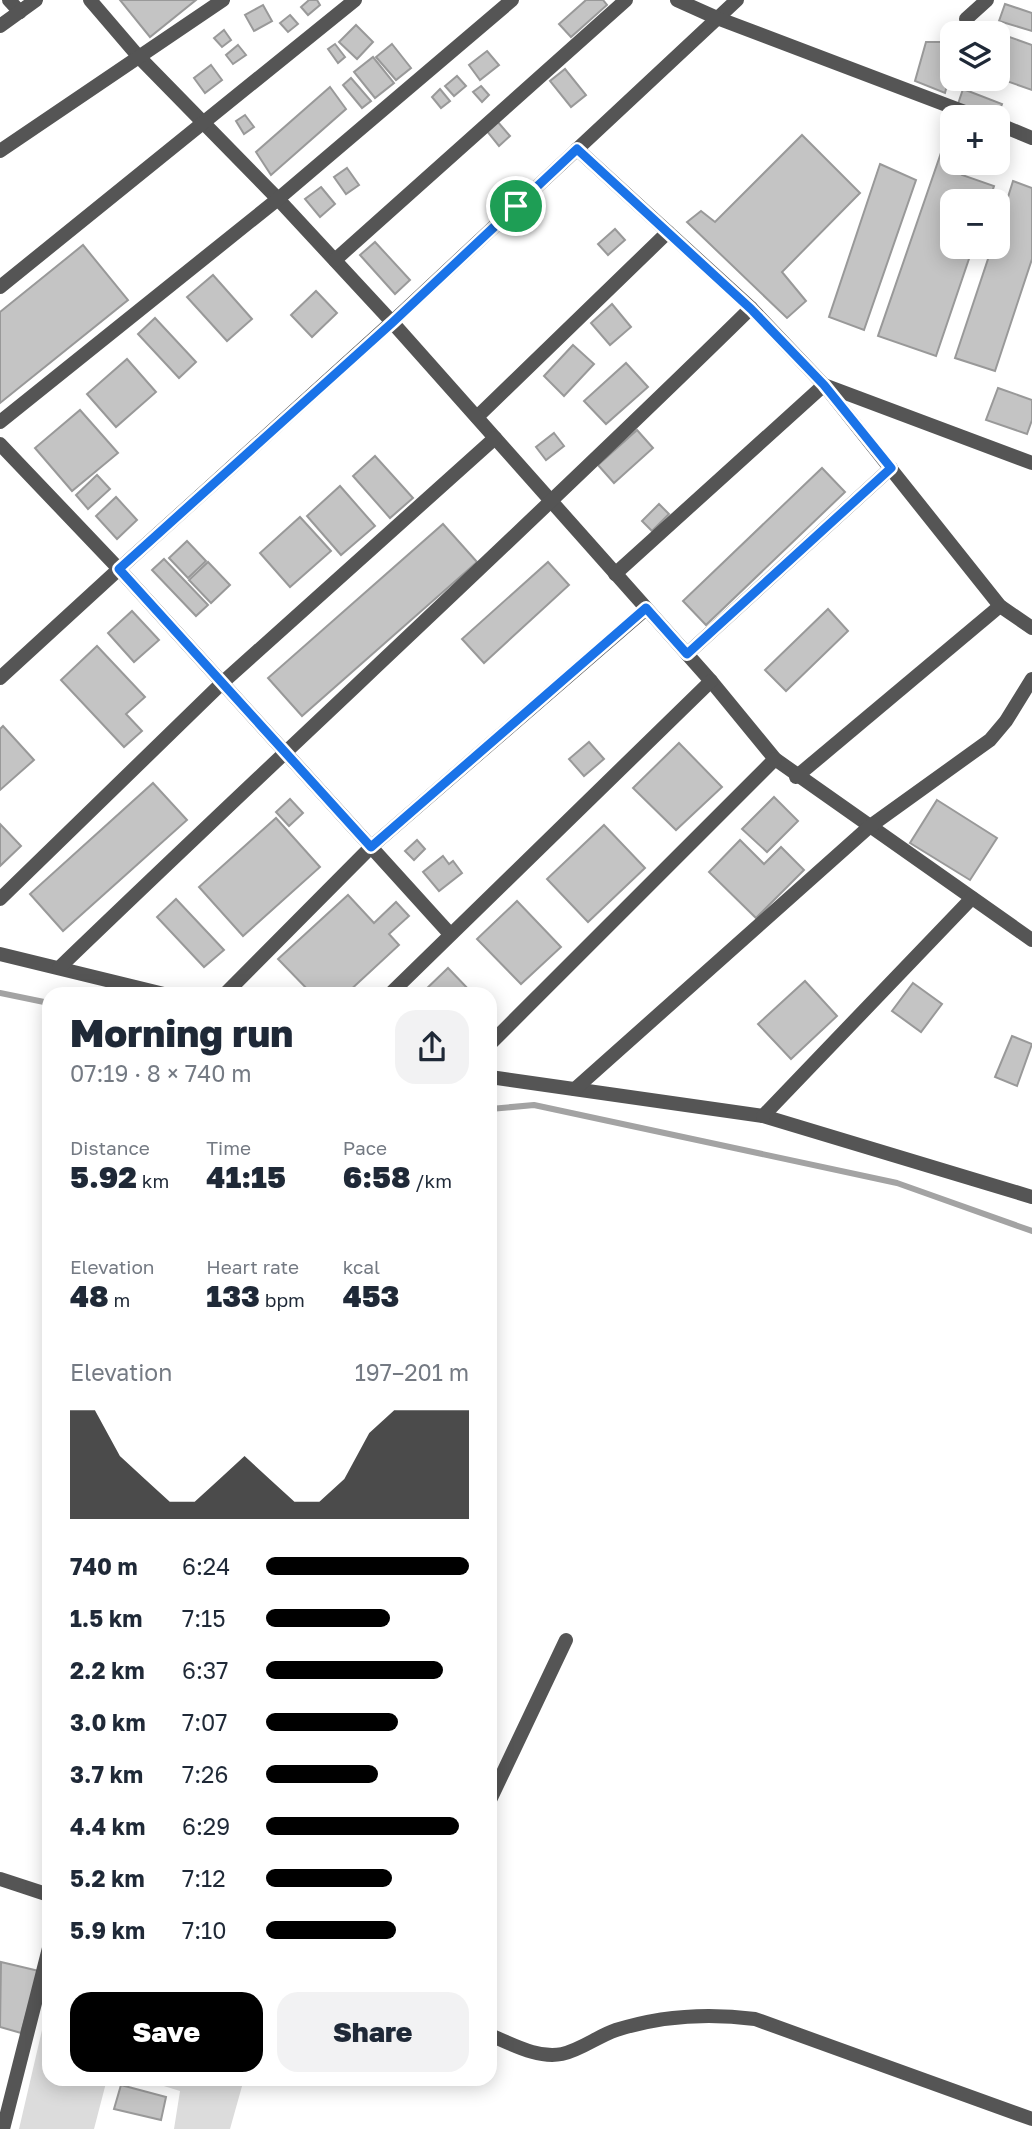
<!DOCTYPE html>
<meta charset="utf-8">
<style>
:root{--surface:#fff;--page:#f2f2f3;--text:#1f2937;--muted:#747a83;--accent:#000}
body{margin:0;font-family:"Golos Text",sans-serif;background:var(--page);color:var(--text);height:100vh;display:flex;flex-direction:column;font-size:26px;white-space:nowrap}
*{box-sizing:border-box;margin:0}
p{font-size:23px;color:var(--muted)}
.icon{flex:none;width:38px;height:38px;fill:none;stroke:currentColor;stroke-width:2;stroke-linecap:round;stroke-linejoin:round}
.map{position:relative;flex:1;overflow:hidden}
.drawer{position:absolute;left:42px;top:987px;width:455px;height:1099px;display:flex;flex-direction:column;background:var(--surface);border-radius:21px;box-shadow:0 4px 18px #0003}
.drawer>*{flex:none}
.controls{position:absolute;left:940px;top:21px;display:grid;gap:14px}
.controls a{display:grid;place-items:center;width:70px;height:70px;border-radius:14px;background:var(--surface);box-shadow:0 4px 18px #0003;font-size:35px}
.pin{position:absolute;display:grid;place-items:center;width:60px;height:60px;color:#fff;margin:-30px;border:4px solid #fff;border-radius:50%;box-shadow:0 2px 7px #0007}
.round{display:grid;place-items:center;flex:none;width:74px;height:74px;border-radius:21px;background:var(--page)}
.headline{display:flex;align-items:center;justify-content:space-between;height:119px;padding:0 28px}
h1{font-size:38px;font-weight:800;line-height:52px}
.stats{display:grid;grid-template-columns:repeat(3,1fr);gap:10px;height:119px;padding:7px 28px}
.stats div{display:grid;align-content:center}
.stats b{font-size:30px;font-weight:800}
.stats small{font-size:19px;font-weight:400}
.stats p{font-size:19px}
.chart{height:196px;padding:14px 28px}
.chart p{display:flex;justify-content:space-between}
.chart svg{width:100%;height:126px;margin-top:7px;fill:var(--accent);opacity:.7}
.primary-button{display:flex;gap:14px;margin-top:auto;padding:14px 28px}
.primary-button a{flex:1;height:80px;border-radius:21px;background:var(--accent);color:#fff;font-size:28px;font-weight:800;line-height:80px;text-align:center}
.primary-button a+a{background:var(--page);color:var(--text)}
ul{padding:0 28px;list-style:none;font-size:23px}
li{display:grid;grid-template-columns:112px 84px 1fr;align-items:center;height:52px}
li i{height:18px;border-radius:9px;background:var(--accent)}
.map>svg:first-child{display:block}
.green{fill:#dcdcdc}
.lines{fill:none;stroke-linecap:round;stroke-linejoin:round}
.stream{stroke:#a3a3a3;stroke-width:6}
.building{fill:#c4c4c4;stroke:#999;stroke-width:2}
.minor{stroke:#555;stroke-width:14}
.route-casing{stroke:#fff;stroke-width:14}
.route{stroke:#1a73e8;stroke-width:9}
</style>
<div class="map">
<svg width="1032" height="2129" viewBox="0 0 1032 2129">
<rect width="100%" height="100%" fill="#fff"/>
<g class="green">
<path d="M 49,2000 L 49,2079 L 107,2079 L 94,2129 L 19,2129 Z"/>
<path d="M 141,2079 L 244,2079 L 230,2129 L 174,2129 L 180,2091 Z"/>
</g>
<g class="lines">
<g class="stream">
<path d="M 0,993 L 49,1003"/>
<path d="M 490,1109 L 534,1105 L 897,1183 L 1032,1231"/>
</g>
</g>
<g class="building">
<path d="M 120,0 L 196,0 L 150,37 Z"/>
<path d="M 309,0 L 317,0 L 320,5 L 308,15 L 301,7 Z"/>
<path d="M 586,0 L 603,0 L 607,5 L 571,37 L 559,24 Z"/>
<path d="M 1005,4 L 1032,13 L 1032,31 L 999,21 Z"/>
<path d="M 263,5 L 272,21 L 254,31 L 245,15 Z"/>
<path d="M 290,15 L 298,24 L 288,32 L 280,23 Z"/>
<path d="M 356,25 L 373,42 L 357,59 L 339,42 Z"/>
<path d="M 224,30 L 231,40 L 222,47 L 214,38 Z"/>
<path d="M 998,33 L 1032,45 L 1032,90 L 998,78 Z"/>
<path d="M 926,42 L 952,42 L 952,65 L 945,93 L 915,81 Z"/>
<path d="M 335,44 L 345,57 L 338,63 L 328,49 Z"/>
<path d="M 392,44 L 411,68 L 396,80 L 376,57 Z"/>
<path d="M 238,45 L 246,55 L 233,64 L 226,55 Z"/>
<path d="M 487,51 L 499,65 L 480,80 L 469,65 Z"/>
<path d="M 373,57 L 394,83 L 375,98 L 354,72 Z"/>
<path d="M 211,65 L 222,80 L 205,93 L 194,78 Z"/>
<path d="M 565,69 L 586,95 L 571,107 L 550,81 Z"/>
<path d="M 457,76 L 466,86 L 454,96 L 445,86 Z"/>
<path d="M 351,78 L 371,101 L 362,108 L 343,85 Z"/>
<path d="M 481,86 L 489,95 L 482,102 L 473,92 Z"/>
<path d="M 330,87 L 346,109 L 271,175 L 256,152 Z"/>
<path d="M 440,89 L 450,101 L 441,108 L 432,97 Z"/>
<path d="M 963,89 L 1002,104 L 997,117 L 957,107 Z"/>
<path d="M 245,115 L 254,127 L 244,134 L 236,121 Z"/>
<path d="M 497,121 L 510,136 L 499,146 L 486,130 Z"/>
<path d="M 802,135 L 860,193 L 782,272 L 806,301 L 787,318 L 687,222 L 701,211 L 715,222 Z"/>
<path d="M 943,147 L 952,150 L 952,163 L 966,163 L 962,175 L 994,186 L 989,201 L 952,201 L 952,247 L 973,247 L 936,356 L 878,336 Z"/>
<path d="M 880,164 L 916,180 L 864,330 L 829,317 Z"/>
<path d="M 347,168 L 359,185 L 346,194 L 334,177 Z"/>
<path d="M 1013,181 L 1032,188 L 1032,259 L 995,371 L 955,358 L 992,247 L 998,247 L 998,229 Z"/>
<path d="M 321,187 L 335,204 L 320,217 L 305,199 Z"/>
<path d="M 615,229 L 625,240 L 608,255 L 598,244 Z"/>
<path d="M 375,242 L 410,280 L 395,294 L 360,255 Z"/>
<path d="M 83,245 L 128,300 L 0,403 L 0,312 Z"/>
<path d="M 213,275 L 252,319 L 227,341 L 187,297 Z"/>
<path d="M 316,291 L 337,313 L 312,337 L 291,315 Z"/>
<path d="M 612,304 L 631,327 L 610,345 L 591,323 Z"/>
<path d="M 155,318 L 196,362 L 179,378 L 138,334 Z"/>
<path d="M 573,345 L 594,364 L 564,396 L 544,376 Z"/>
<path d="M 127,359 L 156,392 L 116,427 L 87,394 Z"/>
<path d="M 626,363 L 648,387 L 606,424 L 584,401 Z"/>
<path d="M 998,388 L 1032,400 L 1032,420 L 1027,434 L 986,420 Z"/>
<path d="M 80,410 L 118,453 L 72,491 L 35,448 Z"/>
<path d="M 637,430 L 653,448 L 614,483 L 598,465 Z"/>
<path d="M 554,433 L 564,446 L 546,460 L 536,447 Z"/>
<path d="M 375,456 L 413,498 L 390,518 L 353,476 Z"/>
<path d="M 822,468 L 845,492 L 706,625 L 683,601 Z"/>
<path d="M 97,475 L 110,489 L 88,509 L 76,495 Z"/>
<path d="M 340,486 L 375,526 L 341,555 L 307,516 Z"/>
<path d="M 116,497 L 137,520 L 117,539 L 96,516 Z"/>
<path d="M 659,504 L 669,514 L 652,531 L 642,521 Z"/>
<path d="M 300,517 L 331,551 L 290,587 L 260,553 Z"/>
<path d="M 443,524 L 477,562 L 302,716 L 268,678 Z"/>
<path d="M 187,541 L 206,561 L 188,578 L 169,558 Z"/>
<path d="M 164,559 L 208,605 L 196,616 L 152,570 Z"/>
<path d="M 208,562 L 230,585 L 211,603 L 189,580 Z"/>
<path d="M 548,562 L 569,585 L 484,663 L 462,639 Z"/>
<path d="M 828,609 L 848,631 L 786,691 L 765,670 Z"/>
<path d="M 132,611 L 159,640 L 134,662 L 108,633 Z"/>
<path d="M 97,646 L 145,697 L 126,714 L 142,731 L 124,747 L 61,680 Z"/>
<path d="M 3,726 L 34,760 L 0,790 L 0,729 Z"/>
<path d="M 589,742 L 604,759 L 584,776 L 569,759 Z"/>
<path d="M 679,743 L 722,787 L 676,830 L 633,788 Z"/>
<path d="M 153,783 L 187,820 L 63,931 L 30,894 Z"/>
<path d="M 774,797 L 798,821 L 767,852 L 742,829 Z"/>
<path d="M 290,799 L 303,813 L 289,826 L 276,812 Z"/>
<path d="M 937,800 L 997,838 L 970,880 L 910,843 Z"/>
<path d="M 276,818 L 320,867 L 243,936 L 199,887 Z"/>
<path d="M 0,824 L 21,846 L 0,866 Z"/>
<path d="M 604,825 L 645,868 L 588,922 L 547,879 Z"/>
<path d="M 417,840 L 425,849 L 414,860 L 405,851 Z"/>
<path d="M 740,840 L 764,864 L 781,847 L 804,870 L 756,918 L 709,872 Z"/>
<path d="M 443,856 L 449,864 L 453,861 L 462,873 L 439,891 L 423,872 Z"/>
<path d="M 348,895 L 374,923 L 396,902 L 409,916 L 389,934 L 399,945 L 346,994 L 312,994 L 278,959 Z"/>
<path d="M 176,899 L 224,950 L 204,967 L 157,917 Z"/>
<path d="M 517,901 L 561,947 L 521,984 L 477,939 Z"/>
<path d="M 448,968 L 473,994 L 421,994 Z"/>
<path d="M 805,981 L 837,1016 L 791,1059 L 758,1024 Z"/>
<path d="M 913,983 L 942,1004 L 921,1032 L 892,1011 Z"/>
<path d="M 1012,1036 L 1032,1044 L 1017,1086 L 995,1077 Z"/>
<path d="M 1,1962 L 39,1971 L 21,2033 L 0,2027 Z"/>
<path d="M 121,2085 L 166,2097 L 161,2120 L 114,2109 Z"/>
</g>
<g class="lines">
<g class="minor">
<path d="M 9,0 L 20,12"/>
<path d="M 90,0 L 138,56 L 278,199 L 392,322 L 737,0"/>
<path d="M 677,0 L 717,18 L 978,117"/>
<path d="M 966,19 L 987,0"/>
<path d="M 0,26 L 36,0"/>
<path d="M 998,124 L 1032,138"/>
<path d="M 577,149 L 751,308 L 824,385 L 1000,606 L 1032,628"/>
<path d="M 0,151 L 223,0"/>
<path d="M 335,260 L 626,0"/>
<path d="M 0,287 L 355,0"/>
<path d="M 477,417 L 668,232"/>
<path d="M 0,422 L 278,199 L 512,0"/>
<path d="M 0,444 L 119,569 L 392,322 L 711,681 L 775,759 L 1032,940"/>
<path d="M 615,574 L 824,385 L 1032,463"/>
<path d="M 687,654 L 891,468"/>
<path d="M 0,678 L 119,569 L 450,934"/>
<path d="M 796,777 L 1000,606"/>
<path d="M 0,899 L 222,683 L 495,438"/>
<path d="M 0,954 L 164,994"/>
<path d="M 59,968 C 288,747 523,532 751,308"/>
<path d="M 225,994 L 371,847 L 646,609"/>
<path d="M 390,994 L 711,681"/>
<path d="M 490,1044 L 775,759"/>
<path d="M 490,1077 L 763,1116 L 1032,1197"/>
<path d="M 575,1089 L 869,827 L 990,740 L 1006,721 L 1032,679"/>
<path d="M 763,1116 L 972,898"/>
<path d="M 490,1800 L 566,1640"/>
<path d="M 0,1879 L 49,1895"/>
<path d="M 490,2035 C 512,2044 538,2059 562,2054 C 581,2050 598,2036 616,2030 C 660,2016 709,2013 755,2019 L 1032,2119"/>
<path d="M 3,2129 L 49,1948"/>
</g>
</g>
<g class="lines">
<g class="route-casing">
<path id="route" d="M 577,149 L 751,309 L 824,385 L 891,468 L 687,654 L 646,608 L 371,847 L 119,569 L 393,322 Z"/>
</g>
<use href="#route" class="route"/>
</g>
</svg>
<div class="controls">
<a><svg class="icon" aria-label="layers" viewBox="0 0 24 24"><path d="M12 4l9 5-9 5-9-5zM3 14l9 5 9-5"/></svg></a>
<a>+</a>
<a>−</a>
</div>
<div class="pin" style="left:516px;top:206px;background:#1e9e55"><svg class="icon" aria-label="arrive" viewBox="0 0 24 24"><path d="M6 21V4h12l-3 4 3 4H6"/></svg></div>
<section class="drawer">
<div class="headline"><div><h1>Morning run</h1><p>07:19 · 8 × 740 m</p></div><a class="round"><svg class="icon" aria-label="share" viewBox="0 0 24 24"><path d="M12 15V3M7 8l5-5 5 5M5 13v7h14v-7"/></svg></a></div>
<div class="stats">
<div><p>Distance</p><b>5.92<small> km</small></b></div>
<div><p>Time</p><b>41:15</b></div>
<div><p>Pace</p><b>6:58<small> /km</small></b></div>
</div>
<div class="stats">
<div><p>Elevation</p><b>48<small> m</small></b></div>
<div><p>Heart rate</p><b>133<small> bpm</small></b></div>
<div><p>kcal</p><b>453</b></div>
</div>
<div class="chart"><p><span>Elevation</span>197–201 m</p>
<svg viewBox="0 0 160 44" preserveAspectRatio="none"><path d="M0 44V6L10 6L20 22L30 30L40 38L50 38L60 30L70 22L80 30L90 38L100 38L110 30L120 14L130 6L140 6L150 6L160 6V44z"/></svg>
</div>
<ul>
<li><b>740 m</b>6:24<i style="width:100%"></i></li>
<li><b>1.5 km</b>7:15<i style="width:61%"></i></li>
<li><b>2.2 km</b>6:37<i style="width:87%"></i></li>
<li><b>3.0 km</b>7:07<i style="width:65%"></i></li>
<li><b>3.7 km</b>7:26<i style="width:55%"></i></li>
<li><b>4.4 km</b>6:29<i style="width:95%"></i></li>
<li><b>5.2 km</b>7:12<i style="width:62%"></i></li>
<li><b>5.9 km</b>7:10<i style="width:64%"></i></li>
</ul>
<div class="primary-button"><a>Save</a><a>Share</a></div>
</section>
</div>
